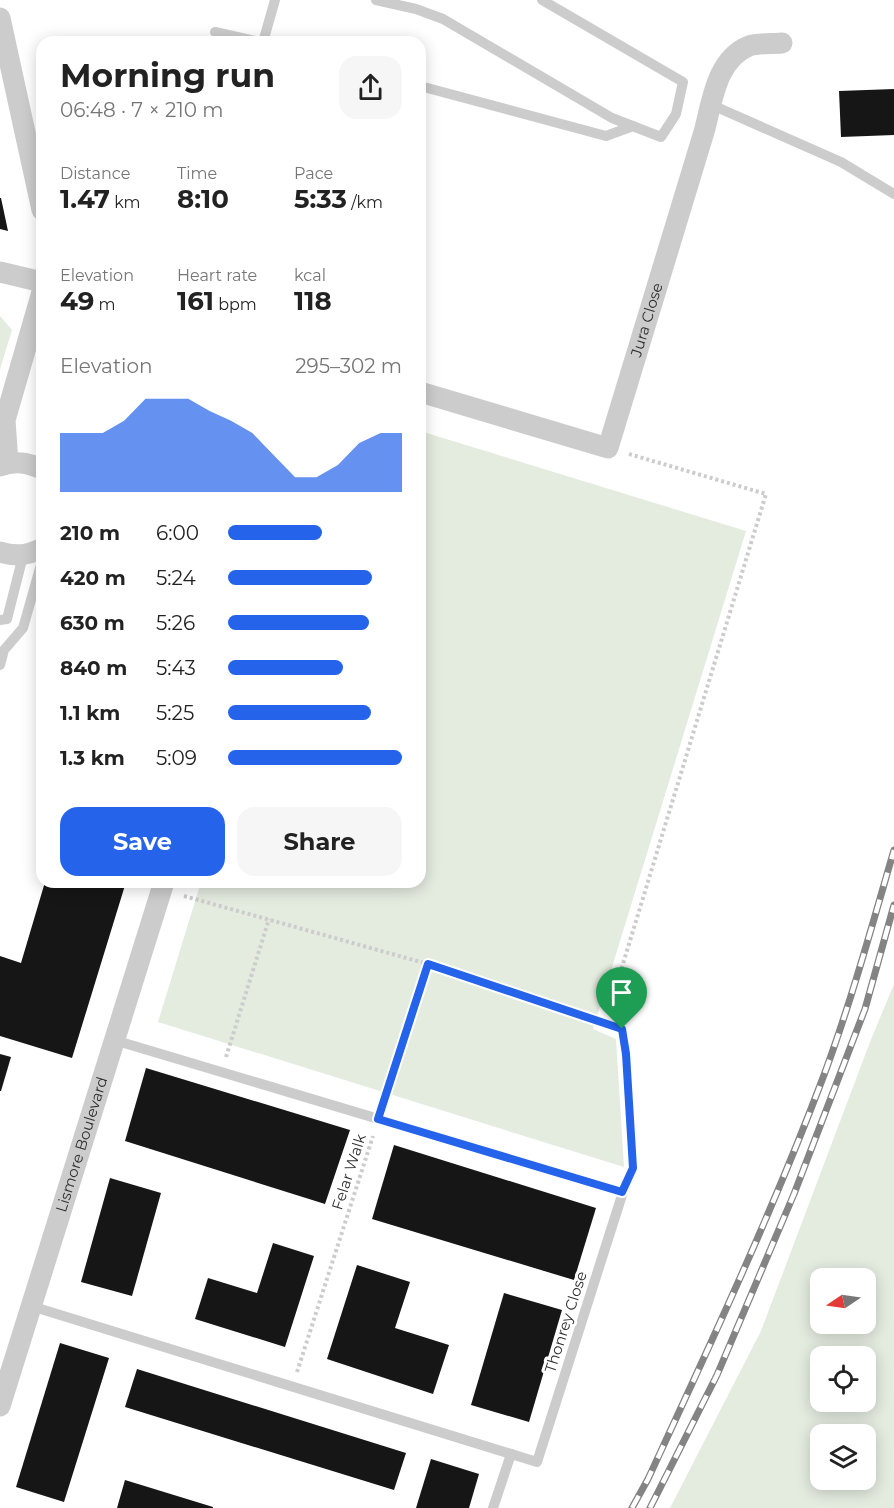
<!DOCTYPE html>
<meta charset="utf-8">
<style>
:root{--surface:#fff;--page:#f6f6f6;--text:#222;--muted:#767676;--accent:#2563eb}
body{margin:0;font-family:Montserrat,sans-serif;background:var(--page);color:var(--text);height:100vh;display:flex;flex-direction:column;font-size:22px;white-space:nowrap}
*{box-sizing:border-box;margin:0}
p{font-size:20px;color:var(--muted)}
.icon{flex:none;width:33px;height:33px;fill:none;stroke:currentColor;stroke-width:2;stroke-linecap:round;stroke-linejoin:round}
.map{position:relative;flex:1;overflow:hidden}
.details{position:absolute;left:36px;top:36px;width:390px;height:852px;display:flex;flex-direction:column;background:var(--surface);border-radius:18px;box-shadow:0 3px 15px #0003}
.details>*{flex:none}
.needle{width:39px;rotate:257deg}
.fabs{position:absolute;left:810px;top:1268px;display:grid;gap:12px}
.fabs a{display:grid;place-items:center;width:66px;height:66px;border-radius:12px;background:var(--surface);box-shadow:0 3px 15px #0003;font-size:30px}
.pin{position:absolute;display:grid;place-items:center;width:51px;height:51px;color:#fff;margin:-62px -26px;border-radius:50% 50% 50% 0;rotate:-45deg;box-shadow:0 0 6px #0007}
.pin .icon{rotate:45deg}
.round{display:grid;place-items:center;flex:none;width:63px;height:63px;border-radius:18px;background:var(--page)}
.summary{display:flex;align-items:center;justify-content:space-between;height:102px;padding:0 24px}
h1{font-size:33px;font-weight:700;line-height:45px}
.stats{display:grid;grid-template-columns:repeat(3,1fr);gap:9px;height:102px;padding:6px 24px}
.stats div{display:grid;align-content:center}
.stats b{font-size:26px;font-weight:700}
.stats small{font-size:16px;font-weight:400}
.stats p{font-size:16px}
.chart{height:168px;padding:12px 24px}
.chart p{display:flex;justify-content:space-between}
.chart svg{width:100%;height:108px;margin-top:6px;fill:var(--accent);opacity:.7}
.action{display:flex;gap:12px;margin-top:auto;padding:12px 24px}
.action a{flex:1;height:69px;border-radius:18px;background:var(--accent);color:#fff;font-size:24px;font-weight:700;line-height:69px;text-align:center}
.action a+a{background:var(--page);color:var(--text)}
ul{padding:0 24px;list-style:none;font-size:20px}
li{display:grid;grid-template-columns:96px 72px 1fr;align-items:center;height:45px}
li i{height:15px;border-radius:8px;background:var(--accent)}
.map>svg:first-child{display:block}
.green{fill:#e4ebdf;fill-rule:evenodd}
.building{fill:#161616}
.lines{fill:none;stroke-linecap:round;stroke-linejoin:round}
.path{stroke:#ccc;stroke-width:4;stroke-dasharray:3 3;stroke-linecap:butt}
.service{stroke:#ccc;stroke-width:10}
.minor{stroke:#ccc;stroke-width:21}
.rail-casing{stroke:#848484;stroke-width:7}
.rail{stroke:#fff;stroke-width:4.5;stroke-dasharray:14;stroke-linecap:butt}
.route-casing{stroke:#fff;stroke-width:12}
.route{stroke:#2563eb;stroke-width:8}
.labels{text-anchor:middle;stroke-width:6;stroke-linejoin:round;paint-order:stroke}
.street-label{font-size:15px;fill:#2f2f2f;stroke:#fff}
</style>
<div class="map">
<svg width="894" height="1508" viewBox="0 0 894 1508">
<rect width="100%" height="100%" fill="#fff"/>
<g class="green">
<path d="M 0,316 L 12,330 L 0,369 Z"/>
<path d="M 420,431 L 746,531 L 593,1029 L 616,1039 L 624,1167 L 158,1022 L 201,882 L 420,882 Z"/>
<path d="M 894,984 L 894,1508 L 670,1508 L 761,1331 L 870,1042 ZM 820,1278 L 866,1278 L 866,1323 L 820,1323 ZM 820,1356 L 866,1356 L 866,1401 L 820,1401 ZM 820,1434 L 866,1434 L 866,1479 L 820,1479 Z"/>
</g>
<g class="building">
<path d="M 894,89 L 894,135 L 841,137 L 839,91 Z"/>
<path d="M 0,198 L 1,198 L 8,231 L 0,229 Z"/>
<path d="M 45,882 L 126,882 L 72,1058 L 0,1036 L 0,956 L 21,963 Z"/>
<path d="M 0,1054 L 11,1057 L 1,1091 L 0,1091 Z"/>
<path d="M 146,1068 L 350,1130 L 325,1204 L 125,1141 Z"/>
<path d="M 394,1145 L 596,1208 L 574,1280 L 372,1219 Z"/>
<path d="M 110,1178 L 161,1193 L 132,1296 L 81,1282 Z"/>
<path d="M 273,1243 L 314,1256 L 285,1347 L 195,1319 L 208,1278 L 257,1293 Z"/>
<path d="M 357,1265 L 410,1282 L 395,1328 L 449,1345 L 433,1394 L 327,1359 Z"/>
<path d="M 504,1293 L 562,1310 L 529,1422 L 471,1405 Z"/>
<path d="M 60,1343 L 109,1358 L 64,1502 L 16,1487 Z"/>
<path d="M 137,1369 L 406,1453 L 394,1490 L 125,1407 Z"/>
<path d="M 431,1459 L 479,1474 L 469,1508 L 416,1508 Z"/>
<path d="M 125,1480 L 213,1507 L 213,1508 L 117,1508 Z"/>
</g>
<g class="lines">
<g class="path">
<path d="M 629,454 L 766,494 L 615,990 L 626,1054 L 633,1169 L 629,1177"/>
<path d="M 184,896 L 428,964 L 622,1029"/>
<path d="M 226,1057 L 269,919"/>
<path d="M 383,1103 L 428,964"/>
<path d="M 297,1372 L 373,1136"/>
</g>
<g class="service">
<path d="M 376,0 L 416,9 L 443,19 L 612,118 L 661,137 L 676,114 L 683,82 L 542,0"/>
<path d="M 215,32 L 260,42"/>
<path d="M 263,42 L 275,0"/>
<path d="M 420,86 L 606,136 L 633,126"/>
<path d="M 712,105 L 841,162 L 894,194"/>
<path d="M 0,620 L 7,619 L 23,556"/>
<path d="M 0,665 L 4,650 L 23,628 L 42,561"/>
<path d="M 31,1306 L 537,1462 L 623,1192 L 114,1040"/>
<path d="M 493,1508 L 511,1454"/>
</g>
<g class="minor">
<path d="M 0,18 L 42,210"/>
<path d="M 0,272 L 42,282"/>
<path id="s1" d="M 420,392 L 608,448 L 704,132 C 712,103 716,59 749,46 C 758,43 772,44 782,43"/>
<path d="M 8,463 L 5,420 L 42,292"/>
<path d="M 0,466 C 15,460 28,463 42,469"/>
<path d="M 0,552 C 15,557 28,556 42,548"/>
<path id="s2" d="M 0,1406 L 164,882"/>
</g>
<g class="rail-casing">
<g id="rail">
<path d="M 632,1508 L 648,1479 C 710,1345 772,1213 824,1075 C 851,1002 872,926 894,850"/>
<path d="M 650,1508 L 717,1375 L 794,1194 L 865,1009 L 894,905"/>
</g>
</g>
<use href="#rail" class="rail"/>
</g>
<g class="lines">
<g class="route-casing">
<path id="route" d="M 428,964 L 622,1029 L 626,1054 L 633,1168 L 622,1192 L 378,1119 Z"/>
</g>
<use href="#route" class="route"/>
</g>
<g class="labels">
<g class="street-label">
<text dy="5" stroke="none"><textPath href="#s1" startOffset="330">Jura Close</textPath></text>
<text dy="5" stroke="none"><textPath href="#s2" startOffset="274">Lismore Boulevard</textPath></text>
<text transform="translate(349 1172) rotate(-72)" y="5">Felar Walk</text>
<text transform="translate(566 1322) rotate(-72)" y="5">Thonrey Close</text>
</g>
</g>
</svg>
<div class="fabs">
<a><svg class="needle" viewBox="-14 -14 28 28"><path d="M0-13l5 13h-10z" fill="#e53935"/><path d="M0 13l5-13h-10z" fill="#767676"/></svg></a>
<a><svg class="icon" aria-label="locate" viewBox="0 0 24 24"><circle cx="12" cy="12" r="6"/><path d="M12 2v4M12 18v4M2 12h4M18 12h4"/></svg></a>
<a><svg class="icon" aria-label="layers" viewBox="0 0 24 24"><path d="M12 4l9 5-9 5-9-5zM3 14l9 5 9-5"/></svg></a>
</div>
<div class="pin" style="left:622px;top:1029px;background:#1e9e55"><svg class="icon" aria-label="arrive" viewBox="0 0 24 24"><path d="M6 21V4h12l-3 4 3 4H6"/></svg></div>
<section class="details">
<div class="summary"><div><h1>Morning run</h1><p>06:48 · 7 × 210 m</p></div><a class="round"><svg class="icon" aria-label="share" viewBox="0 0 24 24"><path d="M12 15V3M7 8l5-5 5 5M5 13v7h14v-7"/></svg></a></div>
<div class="stats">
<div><p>Distance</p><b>1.47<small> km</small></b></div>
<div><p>Time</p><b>8:10</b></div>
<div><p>Pace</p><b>5:33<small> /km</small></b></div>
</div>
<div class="stats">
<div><p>Elevation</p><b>49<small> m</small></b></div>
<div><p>Heart rate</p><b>161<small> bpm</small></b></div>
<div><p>kcal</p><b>118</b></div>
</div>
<div class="chart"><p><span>Elevation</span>295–302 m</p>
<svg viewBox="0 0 160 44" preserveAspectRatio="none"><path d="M0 44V20L10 20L20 20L30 15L40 6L50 6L60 6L70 11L80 15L90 20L100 29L110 38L120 38L130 33L140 24L150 20L160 20V44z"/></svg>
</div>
<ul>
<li><b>210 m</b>6:00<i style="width:54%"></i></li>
<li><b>420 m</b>5:24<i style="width:83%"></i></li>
<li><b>630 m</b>5:26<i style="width:81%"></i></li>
<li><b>840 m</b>5:43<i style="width:66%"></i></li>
<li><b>1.1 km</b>5:25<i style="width:82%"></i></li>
<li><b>1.3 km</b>5:09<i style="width:100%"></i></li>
</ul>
<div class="action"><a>Save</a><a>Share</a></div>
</section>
</div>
